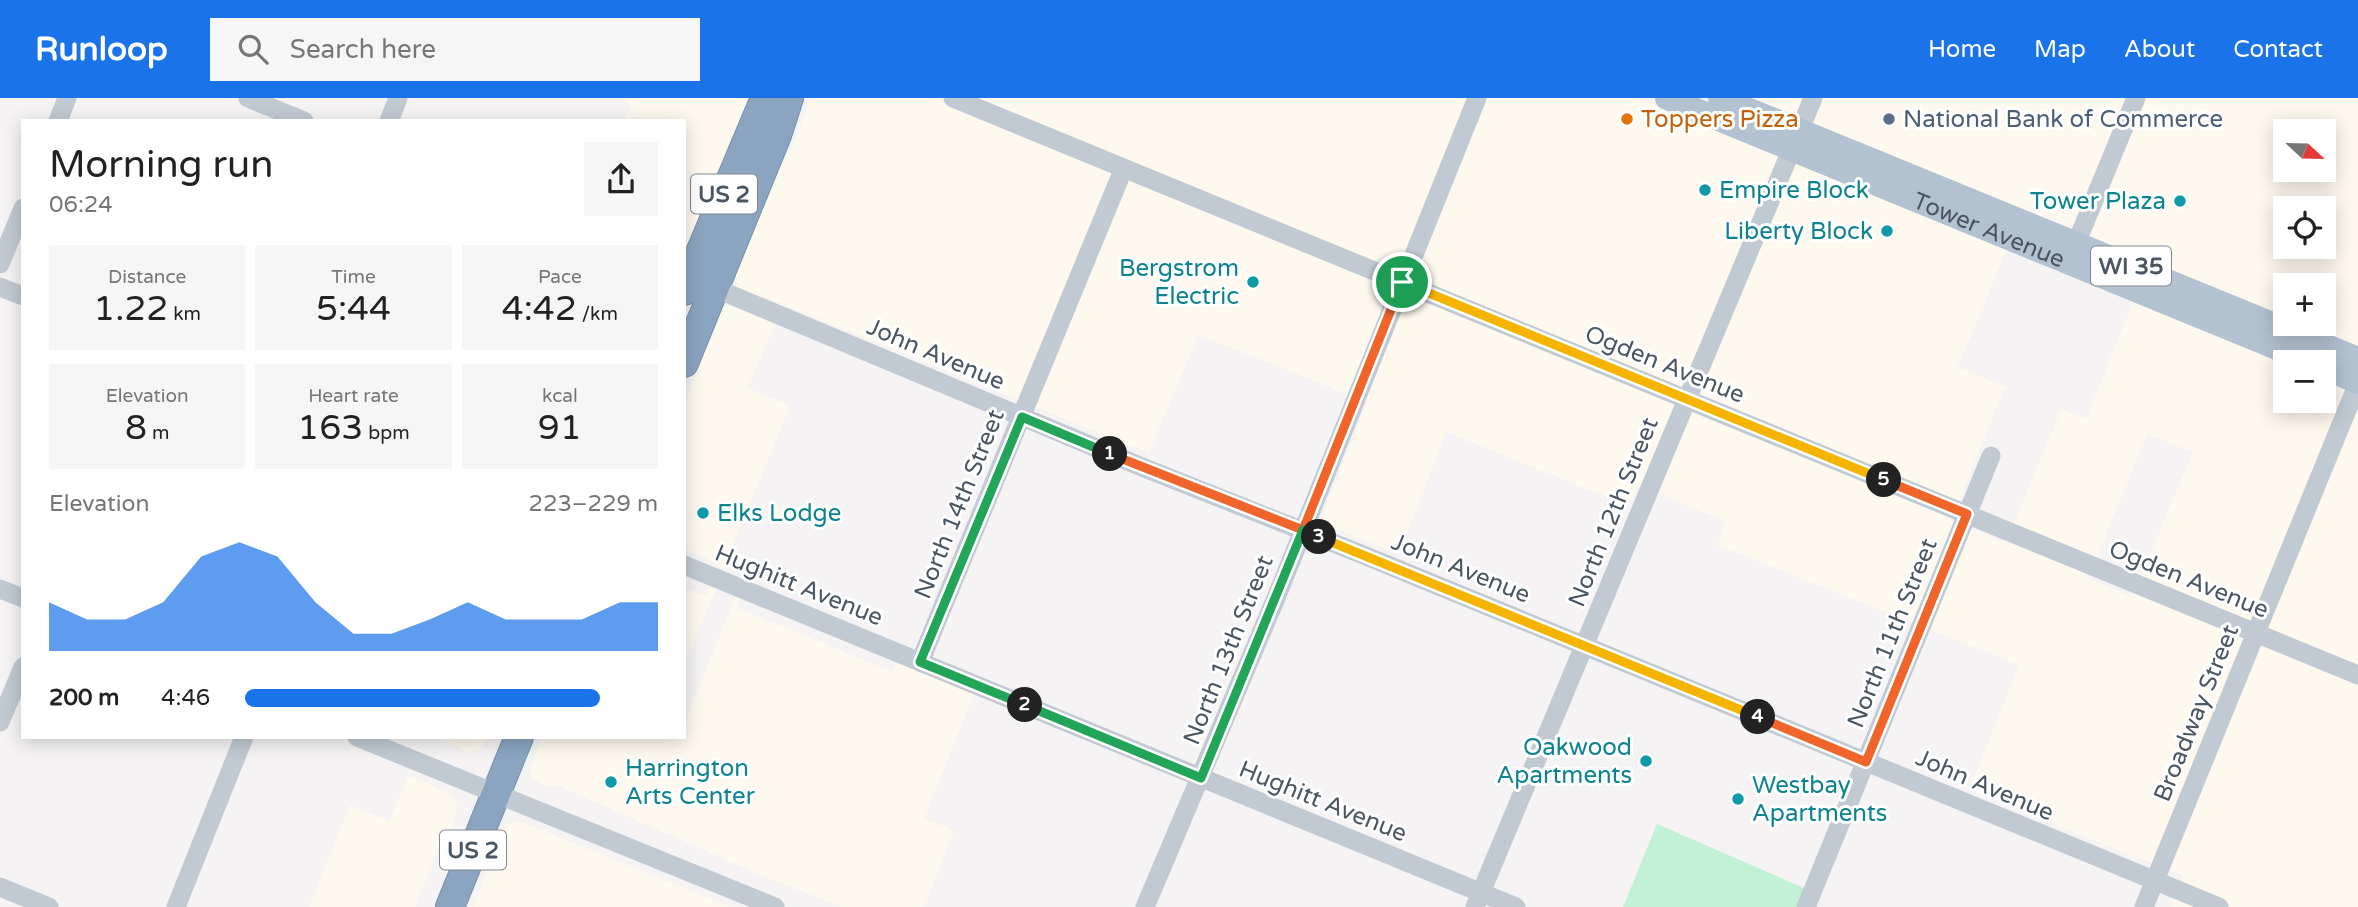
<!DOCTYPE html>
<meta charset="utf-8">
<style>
:root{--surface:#fff;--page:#f6f6f6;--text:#222;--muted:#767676;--accent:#1a73e8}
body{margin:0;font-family:"Varela Round",sans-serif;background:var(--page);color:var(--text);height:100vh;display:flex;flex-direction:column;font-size:26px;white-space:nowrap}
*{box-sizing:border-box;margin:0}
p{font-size:23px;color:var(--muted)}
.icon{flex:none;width:38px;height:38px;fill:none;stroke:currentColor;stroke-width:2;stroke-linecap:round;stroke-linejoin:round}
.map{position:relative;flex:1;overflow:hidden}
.panel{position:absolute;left:21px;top:21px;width:665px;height:620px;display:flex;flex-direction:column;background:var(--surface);border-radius:0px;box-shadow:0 4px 18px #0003}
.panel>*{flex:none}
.needle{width:46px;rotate:112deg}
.tools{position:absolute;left:2273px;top:21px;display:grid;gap:14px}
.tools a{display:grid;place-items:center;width:63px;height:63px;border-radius:0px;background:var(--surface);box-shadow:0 4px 18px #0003;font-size:35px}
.pin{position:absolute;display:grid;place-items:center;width:60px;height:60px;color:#fff;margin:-30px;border:4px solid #fff;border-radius:50%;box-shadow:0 2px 7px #0007}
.km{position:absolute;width:35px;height:35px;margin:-18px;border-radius:50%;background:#222;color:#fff;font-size:19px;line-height:35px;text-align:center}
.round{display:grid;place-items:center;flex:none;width:74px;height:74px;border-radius:0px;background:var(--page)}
.summary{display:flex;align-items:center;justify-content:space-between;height:119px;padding:0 28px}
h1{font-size:38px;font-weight:600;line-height:52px}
.figures{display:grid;grid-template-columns:repeat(3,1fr);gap:10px;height:119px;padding:7px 28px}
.figures div{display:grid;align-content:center;border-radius:0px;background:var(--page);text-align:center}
.figures b{font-size:35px;font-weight:600}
.figures small{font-size:19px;font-weight:400}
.figures p{font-size:19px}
.chart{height:196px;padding:14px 28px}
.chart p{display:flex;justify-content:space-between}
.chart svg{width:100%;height:126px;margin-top:7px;fill:var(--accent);opacity:.7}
ul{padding:0 28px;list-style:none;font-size:23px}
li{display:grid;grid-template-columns:112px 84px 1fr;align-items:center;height:52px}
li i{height:18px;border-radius:9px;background:var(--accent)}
header{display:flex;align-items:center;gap:42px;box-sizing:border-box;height:98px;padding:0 35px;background:var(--accent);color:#fff}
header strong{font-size:33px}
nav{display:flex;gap:38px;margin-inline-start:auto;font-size:24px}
.search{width:490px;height:63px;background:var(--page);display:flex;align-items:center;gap:18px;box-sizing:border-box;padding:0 24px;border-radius:0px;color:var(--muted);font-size:26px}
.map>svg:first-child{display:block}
.commercial{fill:#fdf9ef;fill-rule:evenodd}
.green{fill:#c3f1d5}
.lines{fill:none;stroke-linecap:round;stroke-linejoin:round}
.highway-casing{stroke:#7690ad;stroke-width:30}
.minor{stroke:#c1cad2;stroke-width:19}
.major{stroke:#b3c2d1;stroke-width:24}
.highway{stroke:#8ba5c1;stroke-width:28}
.split-1-casing{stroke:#fff;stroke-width:14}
.split-2-casing{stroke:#fff;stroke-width:14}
.split-3-casing{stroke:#fff;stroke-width:14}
.split-4-casing{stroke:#fff;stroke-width:14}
.split-5-casing{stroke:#fff;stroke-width:14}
.split-6-casing{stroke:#fff;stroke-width:14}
.split-1{stroke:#f0652b;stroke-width:9}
.split-2{stroke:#22a559;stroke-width:9}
.split-3{stroke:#22a559;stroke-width:9}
.split-4{stroke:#f5b400;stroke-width:9}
.split-5{stroke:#f0652b;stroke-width:9}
.split-6{stroke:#f5b400;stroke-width:9}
.food-dot{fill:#e8710a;stroke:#fff;stroke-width:2.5}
.service-dot{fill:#5c6f8a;stroke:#fff;stroke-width:2.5}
.culture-dot{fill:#0f9aa8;stroke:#fff;stroke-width:2.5}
.labels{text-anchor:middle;stroke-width:6;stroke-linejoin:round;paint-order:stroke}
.shield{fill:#fff;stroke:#808990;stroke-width:2}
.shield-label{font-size:23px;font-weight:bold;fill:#4a5661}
.food-label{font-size:24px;fill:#c56008;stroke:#fff;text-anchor:start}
.service-label{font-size:24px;fill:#4e5e75;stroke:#fff;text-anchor:start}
.culture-label{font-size:24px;fill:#0d838f;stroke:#fff;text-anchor:start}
.street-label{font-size:24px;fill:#4a5661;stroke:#fff}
</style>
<header>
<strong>Runloop</strong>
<div class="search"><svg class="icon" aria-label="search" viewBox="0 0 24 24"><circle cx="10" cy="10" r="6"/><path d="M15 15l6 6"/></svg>Search here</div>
<nav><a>Home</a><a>Map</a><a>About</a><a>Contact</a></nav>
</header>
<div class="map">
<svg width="2358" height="809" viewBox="0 0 2358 809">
<rect width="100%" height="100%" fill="#f5f3f3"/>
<g class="commercial">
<path d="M 618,0 L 751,0 L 684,163 L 684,23 L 624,23 L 631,6 Z"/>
<path d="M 807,0 L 1637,0 L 2007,151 L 1958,269 L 2005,289 L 1951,422 L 2006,445 L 2061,311 L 2086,321 L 2133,204 L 2285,266 L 2286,303 L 2324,303 L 2324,282 L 2358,296 L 2358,809 L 2171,809 L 2183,778 L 1969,692 L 2019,567 L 1718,447 L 1725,423 L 1638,387 L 1629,408 L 1446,334 L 1399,456 L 1333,430 L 1321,421 L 1367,305 L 1288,272 L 1198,237 L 1149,355 L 765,199 L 748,195 L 739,189 L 733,176 L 771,84 L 793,47 L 806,14 ZM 2147,336 L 2193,354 L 2132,499 L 2088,480 Z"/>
<path d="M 1750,0 L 2358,0 L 2358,249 L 2302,226 L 2324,226 L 2324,187 L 2286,187 L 2285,219 ZM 2286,33 L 2324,33 L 2324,72 L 2286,72 ZM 2286,110 L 2324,110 L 2324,149 L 2286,149 Z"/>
<path d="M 728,207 L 775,225 L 748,290 L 790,308 L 723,472 L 711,462 L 684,451 L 684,305 L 703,259 L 705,244 L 721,210 Z"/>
<path d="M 711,486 L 717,489 L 684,567 L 684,489 L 706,498 Z"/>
<path d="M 736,497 L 740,499 L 738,510 L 893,574 L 897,564 L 974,596 L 924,720 L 954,733 L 924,809 L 842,809 L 761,777 L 561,689 L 547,688 L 533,681 L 530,671 L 542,639 L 684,639 L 684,625 Z"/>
<path d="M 435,639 L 489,639 L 481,652 L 469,654 Z"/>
<path d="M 408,678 L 450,696 L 458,708 L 452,729 L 440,747 L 415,809 L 309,809 L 350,707 L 389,723 Z"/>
<path d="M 514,723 L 524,725 L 730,809 L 474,809 L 502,734 Z"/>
</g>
<path class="green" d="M 1657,726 L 1804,790 L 1797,809 L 1623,809 Z"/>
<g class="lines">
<g class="highway-casing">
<g id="highway">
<path d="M 684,193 L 765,0"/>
<path d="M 684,265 L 777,37 L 789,0"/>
<path d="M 450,809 L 519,639"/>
</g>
</g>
<g class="minor">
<path d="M 248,0 L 304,23"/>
<path d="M 953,0 L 2358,577"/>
<path d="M 58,23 L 67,0"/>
<path d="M 389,23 L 398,0"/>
<path d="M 2071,158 L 2136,0"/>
<path d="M 0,166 L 23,110"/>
<path d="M 705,186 L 1142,369 L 1361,456 L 2219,809"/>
<path d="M 0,189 L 23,198"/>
<path d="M 684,467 L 1516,809"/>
<path d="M 0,491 L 23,500"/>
<path d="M 920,564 L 1123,72"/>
<path d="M 0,624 L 23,569"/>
<path d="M 357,639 L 775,809"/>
<path d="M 0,789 L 49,809"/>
<path d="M 176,809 L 244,639"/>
<path d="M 1145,809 L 1276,500 L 1477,0"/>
<path d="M 1475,809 L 1813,0"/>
<path d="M 1806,809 L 1991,358"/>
<path d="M 2144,809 L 2358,285"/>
</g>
<g class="major">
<path id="s1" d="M 1667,0 L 2311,264"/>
<path d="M 1720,0 L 2358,261"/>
<path d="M 2324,270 L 2358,284"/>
</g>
<use href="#highway" class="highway"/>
</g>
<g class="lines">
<g class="split-1-casing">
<path id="split-1" d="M 1110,356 L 1303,432 L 1402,184"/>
</g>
<g class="split-2-casing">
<path id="split-2" d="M 1025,607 L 920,564 L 1022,319 L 1110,356"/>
</g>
<g class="split-3-casing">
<path id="split-3" d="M 1025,607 L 1201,680 L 1303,432 L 1319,439"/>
</g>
<g class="split-4-casing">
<path id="split-4" d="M 1319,439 L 1758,619"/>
</g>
<g class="split-5-casing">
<path id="split-5" d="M 1758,619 L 1866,664 L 1967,416 L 1884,382"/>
</g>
<g class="split-6-casing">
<path id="split-6" d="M 1402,184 L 1884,382"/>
</g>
<use href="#split-1" class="split-1"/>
<use href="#split-2" class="split-2"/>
<use href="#split-3" class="split-3"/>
<use href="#split-4" class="split-4"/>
<use href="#split-5" class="split-5"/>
<use href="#split-6" class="split-6"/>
</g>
<circle class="food-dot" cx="1627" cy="21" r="7"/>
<circle class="service-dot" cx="1889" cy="21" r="7"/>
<g class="culture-dot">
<circle cx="1705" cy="92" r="7"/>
<circle cx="2180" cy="103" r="7"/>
<circle cx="1887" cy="133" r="7"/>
<circle cx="1253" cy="184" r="7"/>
<circle cx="703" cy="415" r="7"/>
<circle cx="1646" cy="663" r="7"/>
<circle cx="611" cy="684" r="7"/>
<circle cx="1738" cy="701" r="7"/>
</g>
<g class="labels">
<g class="shield">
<rect x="691" y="76.5" width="66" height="39" rx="5"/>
<rect x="2091" y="148.5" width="80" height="39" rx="5"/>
<rect x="440" y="732.5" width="66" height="39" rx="5"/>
</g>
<g class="shield-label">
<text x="724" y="104">US 2</text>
<text x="2131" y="176">WI 35</text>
<text x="473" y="760">US 2</text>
</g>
<g class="food-label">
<text x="1641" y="29">Toppers Pizza</text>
</g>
<g class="service-label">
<text x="1903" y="29">National Bank of Commerce</text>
</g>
<g class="culture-label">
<text x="1719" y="100">Empire Block</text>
<text x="2166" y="111" text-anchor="end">Tower Plaza</text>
<text x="1873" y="141" text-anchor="end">Liberty Block</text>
<text x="1239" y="178" text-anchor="end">Bergstrom<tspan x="1239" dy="28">Electric</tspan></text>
<text x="717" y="423">Elks Lodge</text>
<text x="1632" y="657" text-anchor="end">Oakwood<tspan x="1632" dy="28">Apartments</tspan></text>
<text x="625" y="678">Harrington<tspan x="625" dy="28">Arts Center</tspan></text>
<text x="1752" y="695">Westbay<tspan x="1752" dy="28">Apartments</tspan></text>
</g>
<g class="street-label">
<text dy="8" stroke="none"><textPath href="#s1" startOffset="348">Tower Avenue</textPath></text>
<text transform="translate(936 256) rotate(23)" y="8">John Avenue</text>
<text transform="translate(1665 266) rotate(22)" y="8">Ogden Avenue</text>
<text transform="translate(959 406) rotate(-68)" y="8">North 14th Street</text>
<text transform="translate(1613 414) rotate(-68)" y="8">North 12th Street</text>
<text transform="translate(1461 470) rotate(22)" y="8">John Avenue</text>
<text transform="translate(2189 481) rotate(22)" y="8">Ogden Avenue</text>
<text transform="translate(799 487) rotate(22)" y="8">Hughitt Avenue</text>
<text transform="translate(1892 535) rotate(-68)" y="8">North 11th Street</text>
<text transform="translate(1228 552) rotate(-68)" y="8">North 13th Street</text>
<text transform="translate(2196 615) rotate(-68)" y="8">Broadway Street</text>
<text transform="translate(1985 687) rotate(23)" y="8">John Avenue</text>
<text transform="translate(1323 703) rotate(22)" y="8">Hughitt Avenue</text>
</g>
</g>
</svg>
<div class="tools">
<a><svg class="needle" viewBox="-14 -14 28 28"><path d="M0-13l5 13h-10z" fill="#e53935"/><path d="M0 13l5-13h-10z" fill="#767676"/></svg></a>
<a><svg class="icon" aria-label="locate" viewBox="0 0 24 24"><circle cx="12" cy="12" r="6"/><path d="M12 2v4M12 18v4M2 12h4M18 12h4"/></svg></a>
<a>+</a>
<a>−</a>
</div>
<div class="pin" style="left:1402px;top:184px;background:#1e9e55"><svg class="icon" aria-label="arrive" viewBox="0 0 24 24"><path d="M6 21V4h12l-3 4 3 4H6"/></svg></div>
<b class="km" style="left:1110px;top:356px">1</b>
<b class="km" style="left:1025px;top:607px">2</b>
<b class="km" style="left:1319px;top:439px">3</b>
<b class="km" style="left:1758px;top:619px">4</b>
<b class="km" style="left:1884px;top:382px">5</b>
<section class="panel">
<div class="summary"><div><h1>Morning run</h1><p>06:24</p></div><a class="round"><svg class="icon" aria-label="share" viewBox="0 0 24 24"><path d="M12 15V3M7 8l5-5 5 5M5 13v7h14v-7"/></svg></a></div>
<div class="figures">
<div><p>Distance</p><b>1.22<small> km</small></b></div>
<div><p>Time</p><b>5:44</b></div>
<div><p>Pace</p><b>4:42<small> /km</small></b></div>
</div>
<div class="figures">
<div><p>Elevation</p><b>8<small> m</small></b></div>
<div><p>Heart rate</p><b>163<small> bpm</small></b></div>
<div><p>kcal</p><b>91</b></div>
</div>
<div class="chart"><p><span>Elevation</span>223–229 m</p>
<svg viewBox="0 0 160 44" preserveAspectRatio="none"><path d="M0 44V27L10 33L20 33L30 27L40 11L50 6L60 11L70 27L80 38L90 38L100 33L110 27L120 33L130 33L140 33L150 27L160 27V44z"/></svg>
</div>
<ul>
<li><b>200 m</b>4:46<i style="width:86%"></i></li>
</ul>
</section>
</div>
